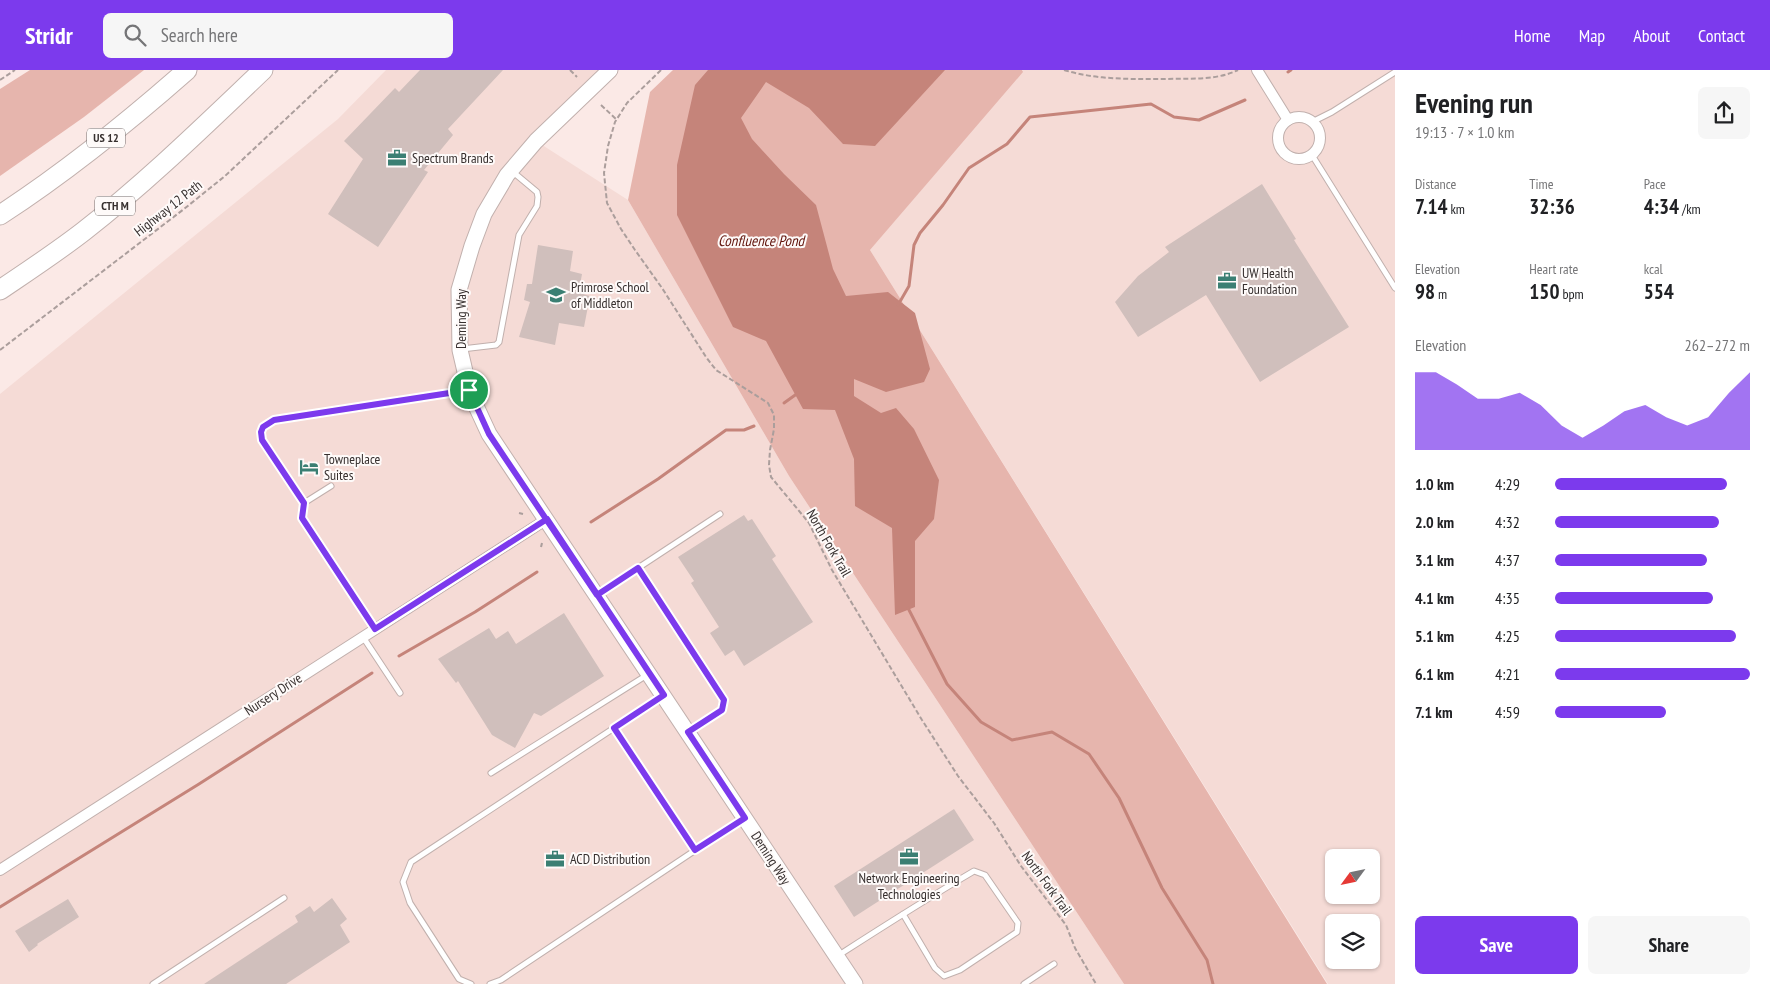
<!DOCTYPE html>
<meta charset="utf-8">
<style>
:root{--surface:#fff;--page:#f6f6f6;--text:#202124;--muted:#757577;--accent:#7c3aed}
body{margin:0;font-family:"PT Sans Narrow",sans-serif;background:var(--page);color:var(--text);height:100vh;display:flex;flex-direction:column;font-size:19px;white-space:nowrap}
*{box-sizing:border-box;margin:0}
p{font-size:16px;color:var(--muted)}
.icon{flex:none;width:28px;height:28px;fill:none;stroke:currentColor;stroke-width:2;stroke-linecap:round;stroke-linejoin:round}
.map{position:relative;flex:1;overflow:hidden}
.side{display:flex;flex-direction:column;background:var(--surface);width:375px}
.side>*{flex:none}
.needle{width:32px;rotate:237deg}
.tools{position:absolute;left:1325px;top:779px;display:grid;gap:10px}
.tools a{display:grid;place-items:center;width:55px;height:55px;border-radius:8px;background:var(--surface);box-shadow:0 1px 4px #0004;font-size:25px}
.pin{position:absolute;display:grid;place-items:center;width:42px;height:42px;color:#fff;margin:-21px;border:2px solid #fff;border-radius:50%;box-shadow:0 1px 5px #0007}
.round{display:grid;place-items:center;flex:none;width:52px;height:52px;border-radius:8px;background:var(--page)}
.summary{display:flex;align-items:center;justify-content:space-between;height:85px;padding:0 20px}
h1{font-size:28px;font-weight:800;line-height:38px}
.stats{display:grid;grid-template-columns:repeat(3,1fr);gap:8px;height:85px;padding:5px 20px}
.stats div{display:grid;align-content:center}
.stats b{font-size:21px;font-weight:800}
.stats small{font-size:14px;font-weight:400}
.stats p{font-size:14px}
.chart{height:140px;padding:10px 20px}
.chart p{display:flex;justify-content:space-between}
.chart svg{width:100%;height:90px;margin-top:5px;fill:var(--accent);opacity:.7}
.button{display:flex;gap:10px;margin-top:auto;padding:10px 20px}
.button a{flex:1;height:58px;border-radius:8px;background:var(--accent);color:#fff;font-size:20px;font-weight:800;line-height:58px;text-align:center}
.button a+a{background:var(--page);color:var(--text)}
ul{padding:0 20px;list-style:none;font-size:16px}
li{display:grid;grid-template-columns:80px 60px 1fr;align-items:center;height:38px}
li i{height:12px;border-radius:6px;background:var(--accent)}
header{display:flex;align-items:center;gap:30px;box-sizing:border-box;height:70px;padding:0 25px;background:var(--accent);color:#fff}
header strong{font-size:24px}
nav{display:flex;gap:28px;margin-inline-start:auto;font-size:18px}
.search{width:350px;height:45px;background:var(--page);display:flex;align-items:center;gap:12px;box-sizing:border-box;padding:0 18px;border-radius:8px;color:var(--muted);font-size:19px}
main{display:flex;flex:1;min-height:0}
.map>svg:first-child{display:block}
.built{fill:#f5dbd6;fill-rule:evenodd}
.green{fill:#e6b5ad}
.water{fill:#c5847a}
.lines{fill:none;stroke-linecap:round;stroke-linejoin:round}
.stream{stroke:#c5847a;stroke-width:3}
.building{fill:#d0bfbc}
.lane-casing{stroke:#c1b0ad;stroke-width:7}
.street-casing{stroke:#c1b0ad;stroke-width:12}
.secondary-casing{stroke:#c1b0ad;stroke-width:17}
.highway-casing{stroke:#c1b0ad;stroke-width:21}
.path{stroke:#ab9e9c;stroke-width:2;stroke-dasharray:5 2.5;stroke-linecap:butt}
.lane{stroke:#fff;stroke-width:5}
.street{stroke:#fff;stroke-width:10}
.secondary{stroke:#fff;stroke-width:15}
.highway{stroke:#fff;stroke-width:19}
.route-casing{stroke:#fff;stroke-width:10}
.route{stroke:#7c3aed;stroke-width:6}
.labels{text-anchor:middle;stroke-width:4;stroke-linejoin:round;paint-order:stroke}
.shield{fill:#fefaf9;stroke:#736d6c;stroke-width:1}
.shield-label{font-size:12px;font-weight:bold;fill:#37302f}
.poi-label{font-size:14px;fill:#37302f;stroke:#fefaf9;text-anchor:start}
.street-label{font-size:14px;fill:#37302f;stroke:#fefaf9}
.water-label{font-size:15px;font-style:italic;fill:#63160d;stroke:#fefaf9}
</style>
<header>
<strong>Stridr</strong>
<div class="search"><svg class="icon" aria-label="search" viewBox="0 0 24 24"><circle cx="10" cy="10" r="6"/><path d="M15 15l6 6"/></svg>Search here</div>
<nav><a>Home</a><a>Map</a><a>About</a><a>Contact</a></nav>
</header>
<main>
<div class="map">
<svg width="1395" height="914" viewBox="0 0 1395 914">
<rect width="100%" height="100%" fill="#fbe9e6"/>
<g class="built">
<path d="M 386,0 L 610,0 L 536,71 L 628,130 L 789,406 L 1124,914 L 0,914 L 0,324 L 338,49 Z"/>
<path d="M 1023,0 L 1395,0 L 1395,914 L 1328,914 L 870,180 ZM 1334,788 L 1371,788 L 1371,825 L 1334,825 ZM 1334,852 L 1371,852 L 1371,890 L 1334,890 Z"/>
</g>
<g class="green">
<path d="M 30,0 L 144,0 L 84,47 L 0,106 L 0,19 Z"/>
<path d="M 673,0 L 1022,0 L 1023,2 L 870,180 L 1327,914 L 1124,914 L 789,406 L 628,130 L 650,22 Z"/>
</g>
<path class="water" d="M 708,0 L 945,0 L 875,76 L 843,74 L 809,38 L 766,12 L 741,48 L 752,69 L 784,104 L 816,135 L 833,199 L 846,226 L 888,222 L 915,243 L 930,299 L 924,312 L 886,322 L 854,309 L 854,326 L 881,343 L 896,338 L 914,359 L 939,410 L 934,449 L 915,471 L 915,537 L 895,545 L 892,458 L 855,436 L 854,389 L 835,340 L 803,339 L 766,271 L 733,257 L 677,145 L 677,95 L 695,15 Z"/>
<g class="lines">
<g class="stream">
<path d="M 1288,2 L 1291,0"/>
<path d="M 898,235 L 909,216 L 914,175 L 920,163 L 943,135 L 969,98 L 1007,74 L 1030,47 L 1151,34 L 1174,47 L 1199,50 L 1245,30"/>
<path d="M 784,333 L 798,323"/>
<path d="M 591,452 L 658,409 L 726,360 L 744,360 L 754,356"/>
<path d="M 908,538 L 947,614 L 981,652 L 1012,670 L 1052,662 L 1089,684 L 1119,728 L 1162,818 L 1207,890 L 1213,914"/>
<path d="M 399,586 L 475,542 L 537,502"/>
<path d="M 0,837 L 199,714 L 372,603"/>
</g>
</g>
<g class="building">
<path d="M 420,0 L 503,0 L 448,59 L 453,65 L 424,100 L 428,102 L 378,177 L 328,144 L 363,89 L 344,71 L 395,18 L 399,22 Z"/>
<path d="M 1262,114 L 1296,169 L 1294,170 L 1349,257 L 1260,312 L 1206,225 L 1138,267 L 1115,232 L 1138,206 L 1169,182 L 1165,177 Z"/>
<path d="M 538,175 L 573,181 L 570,201 L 582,204 L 580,215 L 584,216 L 583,224 L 590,226 L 584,257 L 559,253 L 555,275 L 519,267 L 530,232 L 524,230 L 527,214 L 532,214 Z"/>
<path d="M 744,445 L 748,451 L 752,449 L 776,486 L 772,489 L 813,552 L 744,596 L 734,580 L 725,586 L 710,563 L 719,557 L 691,513 L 694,511 L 678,487 Z"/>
<path d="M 564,543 L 604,606 L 541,646 L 534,643 L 515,678 L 492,665 L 458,611 L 456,613 L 438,589 L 489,558 L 496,569 L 508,561 L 516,574 Z"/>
<path d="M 954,739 L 974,770 L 854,847 L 834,816 Z"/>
<path d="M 332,828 L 347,849 L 340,855 L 350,872 L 286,914 L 204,914 L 298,852 L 295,846 L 310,836 L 314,842 Z"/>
<path d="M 68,829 L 79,847 L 37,874 L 38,875 L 29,882 L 15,861 Z"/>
</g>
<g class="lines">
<g class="lane-casing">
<g id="lane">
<path d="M 1312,52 L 1332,42 L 1395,2"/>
<path d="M 1312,85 L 1395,218"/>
<path d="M 462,279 L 496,275 L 499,272 L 519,165 L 537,136 L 538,127 L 537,122 L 513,102"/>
<path d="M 304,433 L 331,416"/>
<path d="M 598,525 L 638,498"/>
<path d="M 375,559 L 302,449 L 304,433 L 262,370 L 261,362 L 263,357 L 274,350 L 466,320"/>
<path d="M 363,567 L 400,623"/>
<path d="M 614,657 L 695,780"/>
<path d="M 688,662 L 722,640 L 724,631 L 638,498 L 720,444"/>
<path d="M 491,703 L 647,605"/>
<path d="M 839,885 C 884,856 928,828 974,801 L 985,805 L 1018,853 L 1017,862 L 960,900 L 944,906 L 935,898 L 903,844"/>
<path d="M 153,914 L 284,828"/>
<path d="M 471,914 L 459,909 L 410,833 L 403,812 L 411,792 L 661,627"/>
<path d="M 490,914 L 501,910 L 742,749"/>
<path d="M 1024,914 L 1054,894"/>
</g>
</g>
<g class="street-casing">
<g id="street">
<path d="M 1257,0 L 1288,50"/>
<circle cx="1299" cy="68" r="21"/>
<path d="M 0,800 L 547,449"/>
</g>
</g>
<g class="secondary-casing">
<path id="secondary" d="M 610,0 L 536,71 L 507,105 L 484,144 L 472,176 L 459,220 L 460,280 L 470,323 L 489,364 L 855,914"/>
</g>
<g class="highway-casing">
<g id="highway">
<path d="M 0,145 C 66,102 128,52 187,0"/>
<path d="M 0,220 C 28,201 57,182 84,161 C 148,111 205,55 263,0"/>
</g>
</g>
<g class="path">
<path d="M 570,0 L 577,7"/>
<path d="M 661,0 L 627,33 L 615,52 L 608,76 L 604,103 L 607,133 L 621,159 L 635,180 L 662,218 L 706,287 L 716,300 L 768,333 L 774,345 L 774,359 L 770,380 L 769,395 L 771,407 L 809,453 L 832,500 L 922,650 L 958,706 L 994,753 L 1021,796 L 1066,855 L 1075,878 L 1096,914"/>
<path d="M 1064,0 C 1097,10 1131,9 1165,9 C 1190,8 1215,11 1238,0"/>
<path d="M 0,10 L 15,0"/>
<path d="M 601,35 L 616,49"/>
<path d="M 0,280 L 184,139 L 225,106 L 338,0"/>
<path d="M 519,443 L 523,444"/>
<path d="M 541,477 L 542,473"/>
</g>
<use href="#lane" class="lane"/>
<use href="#street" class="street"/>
<use href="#secondary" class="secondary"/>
<use href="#highway" class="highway"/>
</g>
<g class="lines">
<g class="route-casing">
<path id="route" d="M 469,320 L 274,350 L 263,357 L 261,362 L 262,370 L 304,433 L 302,448 L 375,559 L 547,449 C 586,507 625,566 664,625 L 614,658 L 695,780 L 745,748 L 688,662 L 722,640 L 724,630 L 638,498 L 597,525 L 489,364 L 469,320"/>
</g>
<use href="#route" class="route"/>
</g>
<defs>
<g id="office-bare" transform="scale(1.5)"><path d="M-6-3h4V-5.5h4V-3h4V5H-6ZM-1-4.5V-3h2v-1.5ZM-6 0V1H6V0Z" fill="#3b7f73" stroke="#fefaf9" stroke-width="2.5" paint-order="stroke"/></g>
<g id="school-bare" transform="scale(1.5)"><path d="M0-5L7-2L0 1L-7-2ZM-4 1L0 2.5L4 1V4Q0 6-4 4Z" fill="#3b7f73" stroke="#fefaf9" stroke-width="2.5" paint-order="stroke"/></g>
<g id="hotel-bare" transform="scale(1.5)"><path d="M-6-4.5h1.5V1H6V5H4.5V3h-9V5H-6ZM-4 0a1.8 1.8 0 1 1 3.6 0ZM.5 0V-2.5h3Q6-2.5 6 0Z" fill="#3b7f73" stroke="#fefaf9" stroke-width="2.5" paint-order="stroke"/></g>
</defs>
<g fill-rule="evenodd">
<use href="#office-bare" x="397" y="88"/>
<use href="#office-bare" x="1227" y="211"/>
<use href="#school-bare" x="556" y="225"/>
<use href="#hotel-bare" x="309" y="397"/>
<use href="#office-bare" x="909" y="787"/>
<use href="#office-bare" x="555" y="789"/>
</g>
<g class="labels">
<g class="shield">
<rect x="87" y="58.5" width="38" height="19" rx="4"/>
<rect x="95" y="126.5" width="40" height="19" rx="4"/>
</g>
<g class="shield-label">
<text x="106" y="72">US 12</text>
<text x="115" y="140">CTH M</text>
</g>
<g class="poi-label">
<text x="412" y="93">Spectrum Brands</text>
<text x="1242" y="208">UW Health<tspan x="1242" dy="16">Foundation</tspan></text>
<text x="571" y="222">Primrose School<tspan x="571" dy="16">of Middleton</tspan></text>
<text x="324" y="394">Towneplace<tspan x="324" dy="16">Suites</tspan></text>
<text x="570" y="794">ACD Distribution</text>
<text x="909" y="813" text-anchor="middle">Network Engineering<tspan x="909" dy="16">Technologies</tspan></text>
</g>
<g class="street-label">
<text transform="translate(168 138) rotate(-38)" y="5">Highway 12 Path</text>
<text transform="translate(461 249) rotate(-90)" y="5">Deming Way</text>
<text transform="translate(829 473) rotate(60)" y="5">North Fork Trail</text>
<text transform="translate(273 624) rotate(-33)" y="5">Nursery Drive</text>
<text transform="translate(771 788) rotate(57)" y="5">Deming Way</text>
<text transform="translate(1047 813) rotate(54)" y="5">North Fork Trail</text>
</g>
<g class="water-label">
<text x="761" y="176">Confluence Pond</text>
</g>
</g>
</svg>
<div class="tools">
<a><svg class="needle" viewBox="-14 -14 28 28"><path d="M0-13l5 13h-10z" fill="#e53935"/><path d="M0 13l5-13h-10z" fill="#757577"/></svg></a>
<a><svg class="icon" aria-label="layers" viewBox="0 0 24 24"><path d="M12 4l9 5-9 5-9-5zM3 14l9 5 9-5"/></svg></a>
</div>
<div class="pin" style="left:469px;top:320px;background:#1e9e55"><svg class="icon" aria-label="arrive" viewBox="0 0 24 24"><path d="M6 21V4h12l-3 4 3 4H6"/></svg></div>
</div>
<section class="side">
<div class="summary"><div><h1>Evening run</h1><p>19:13 · 7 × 1.0 km</p></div><a class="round"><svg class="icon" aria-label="share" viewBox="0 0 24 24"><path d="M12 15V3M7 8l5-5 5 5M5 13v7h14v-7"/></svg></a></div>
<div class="stats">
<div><p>Distance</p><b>7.14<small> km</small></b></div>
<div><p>Time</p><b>32:36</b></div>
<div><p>Pace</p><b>4:34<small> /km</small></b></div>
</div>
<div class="stats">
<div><p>Elevation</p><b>98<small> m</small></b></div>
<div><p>Heart rate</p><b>150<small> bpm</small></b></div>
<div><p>kcal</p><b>554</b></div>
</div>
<div class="chart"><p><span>Elevation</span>262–272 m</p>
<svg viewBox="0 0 160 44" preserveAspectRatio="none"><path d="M0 44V6L10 6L20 12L30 19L40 19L50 16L60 22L70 32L80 38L90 32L100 25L110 22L120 28L130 32L140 28L150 16L160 6V44z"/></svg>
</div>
<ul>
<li><b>1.0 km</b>4:29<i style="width:88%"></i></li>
<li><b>2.0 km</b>4:32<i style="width:84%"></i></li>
<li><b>3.1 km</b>4:37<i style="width:78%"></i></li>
<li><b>4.1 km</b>4:35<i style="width:81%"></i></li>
<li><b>5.1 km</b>4:25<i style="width:93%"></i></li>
<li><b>6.1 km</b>4:21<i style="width:100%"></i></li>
<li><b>7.1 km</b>4:59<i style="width:57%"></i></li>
</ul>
<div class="button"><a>Save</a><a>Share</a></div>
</section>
</main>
